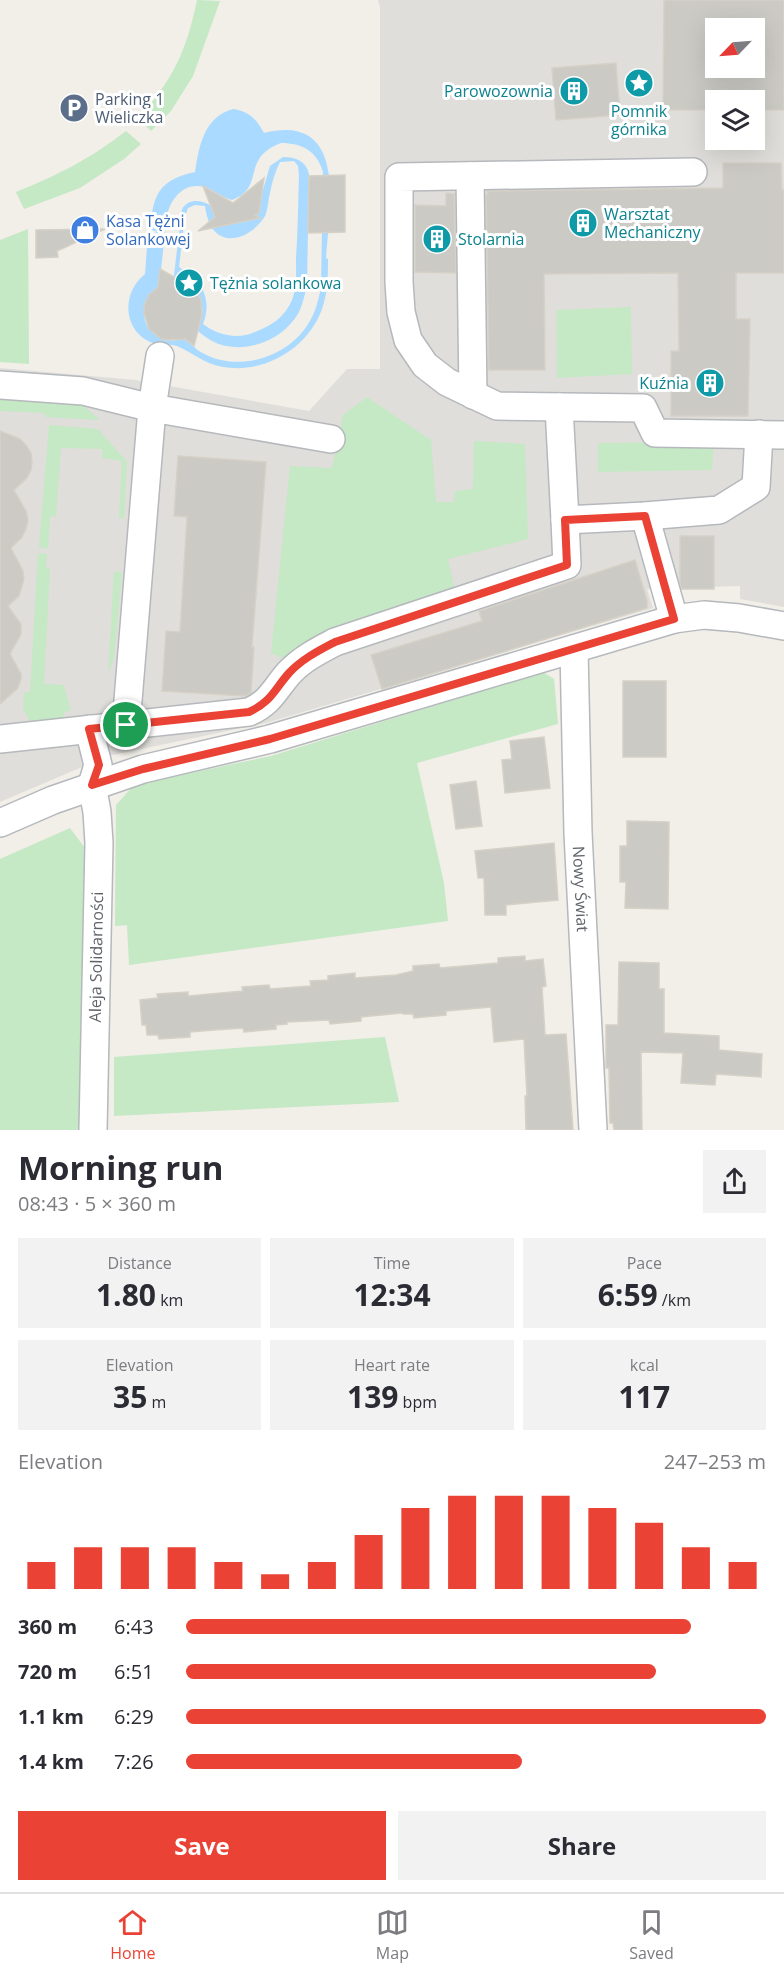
<!DOCTYPE html>
<meta charset="utf-8">
<style>
:root{--surface:#fff;--page:#f2f2f3;--text:#2b2b33;--muted:#7c7c81;--line:#e1e1e2;--accent:#ea4335}
body{margin:0;font-family:"Open Sans",sans-serif;background:var(--page);color:var(--text);height:100vh;display:flex;flex-direction:column;font-size:22px;white-space:nowrap}
*{box-sizing:border-box;margin:0}
p{font-size:20px;color:var(--muted)}
.icon{flex:none;width:33px;height:33px;fill:none;stroke:currentColor;stroke-width:2;stroke-linecap:round;stroke-linejoin:round}
.map{position:relative;height:1130px;overflow:hidden}
.sheet{display:flex;flex-direction:column;background:var(--surface);flex:1}
.sheet>*{flex:none}
.needle{width:39px;rotate:245deg}
.fabs{position:absolute;left:705px;top:18px;display:grid;gap:12px}
.fabs a{display:grid;place-items:center;width:60px;height:60px;border-radius:0px;background:var(--surface);box-shadow:0 6px 24px #0002;font-size:30px}
.pin{position:absolute;display:grid;place-items:center;width:51px;height:51px;color:#fff;margin:-26px;border:3px solid #fff;border-radius:50%;box-shadow:0 2px 6px #0007}
.round{display:grid;place-items:center;flex:none;width:63px;height:63px;border-radius:0px;background:var(--page)}
.summary{display:flex;align-items:center;justify-content:space-between;height:102px;padding:0 18px}
h1{font-size:33px;font-weight:700;line-height:45px}
.stats{display:grid;grid-template-columns:repeat(3,1fr);gap:9px;height:102px;padding:6px 18px}
.stats div{display:grid;align-content:center;border-radius:0px;background:var(--page);text-align:center}
.stats b{font-size:30px;font-weight:700}
.stats small{font-size:16px;font-weight:400}
.stats p{font-size:16px}
.chart{height:168px;padding:12px 18px}
.chart p{display:flex;justify-content:space-between}
.chart svg{width:100%;height:108px;margin-top:6px;stroke:var(--accent);stroke-width:6}
.action{display:flex;gap:12px;margin-top:auto;padding:12px 18px}
.action a{flex:1;height:69px;border-radius:0px;background:var(--accent);color:#fff;font-size:24px;font-weight:700;line-height:69px;text-align:center}
.action a+a{background:var(--page);color:var(--text)}
ul{padding:0 18px;list-style:none;font-size:20px}
li{display:grid;grid-template-columns:96px 72px 1fr;align-items:center;height:45px}
li i{height:15px;border-radius:8px;background:var(--accent)}
.tabs{display:flex;justify-content:space-around;align-items:center;height:84px;border-top:2px solid var(--line);background:var(--surface);font-size:16px;color:var(--muted)}
.tabs a{display:grid;justify-items:center;gap:3px}
.tabs .active{color:var(--accent)}
.map>svg:first-child{display:block}
.industrial{fill:#e0deda;fill-rule:evenodd}
.green{fill:#c5e8c5}
.water{fill:#aadaff;fill-rule:evenodd}
.building{fill:#cccac5;stroke:#d6d1c6;stroke-width:1.5;fill-rule:evenodd}
.lines{fill:none;stroke-linecap:round;stroke-linejoin:round}
.minor-casing{stroke:#b5b8bc;stroke-width:30}
.minor{stroke:#fff;stroke-width:27}
.route-casing{stroke:#fff;stroke-width:12}
.route{stroke:#ea4335;stroke-width:8}
.labels{text-anchor:middle;stroke-width:6;stroke-linejoin:round;paint-order:stroke}
.culture-label{font-size:16px;fill:#0d838f;stroke:#fff;text-anchor:start}
.service-label{font-size:16px;fill:#4e5e75;stroke:#fff;text-anchor:start}
.shop-label{font-size:16px;fill:#366cbe;stroke:#fff;text-anchor:start}
.street-label{font-size:16px;fill:#5f6368;stroke:#fff}
</style>
<div class="map">
<svg width="784" height="1130" viewBox="0 0 784 1130">
<rect width="100%" height="100%" fill="#f1efe8"/>
<path class="industrial" d="M 378,0 L 784,0 L 784,607 L 740,599 L 740,586 L 647,589 L 653,608 L 266,723 L 108,756 L 0,802 L 0,368 L 136,380 L 309,411 L 347,369 L 380,369 L 380,7 ZM 716,28 L 754,28 L 754,68 L 716,68 ZM 716,100 L 754,100 L 754,140 L 716,140 Z"/>
<g class="green">
<path d="M 197,0 L 220,1 L 193,76 L 171,111 L 151,131 L 138,118 C 173,81 187,49 197,0 Z"/>
<path d="M 126,131 L 141,144 L 124,159 L 80,188 L 24,209 L 16,192 C 58,175 90,159 126,131 Z"/>
<path d="M 28,229 L 29,364 L 0,362 L 0,240 Z"/>
<path d="M 631,307 L 632,374 L 557,378 L 557,310 Z"/>
<path d="M 367,397 L 431,440 L 436,502 L 454,502 L 455,491 L 473,489 L 474,441 L 525,444 L 528,539 L 448,559 L 454,587 L 332,629 L 292,662 L 271,653 L 290,466 L 332,468 L 343,415 Z"/>
<path d="M 0,398 L 81,404 L 100,420 L 45,417 L 45,413 L 0,411 Z"/>
<path d="M 49,425 L 98,429 L 127,462 L 124,519 L 119,518 L 122,461 L 102,458 L 102,449 L 61,448 L 56,517 L 50,516 L 48,549 L 39,547 Z"/>
<path d="M 714,442 L 712,470 L 598,472 L 598,443 Z"/>
<path d="M 38,553 L 47,554 L 46,567 L 50,568 L 44,684 L 64,685 L 71,711 L 64,712 L 63,720 L 31,723 L 23,709 L 24,693 L 30,692 Z"/>
<path d="M 114,571 L 122,573 L 114,658 L 108,675 Z"/>
<path d="M 543,672 L 554,679 L 558,724 L 417,763 L 444,883 L 448,921 L 129,965 L 127,925 L 115,926 L 116,805 L 134,785 L 271,756 Z"/>
<path d="M 70,828 L 85,848 L 81,1130 L 0,1130 L 0,859 Z"/>
<path d="M 385,1037 L 399,1102 L 114,1116 L 114,1057 Z"/>
</g>
<g class="water">
<path d="M 233,109 C 248,111 257,119 264,133 C 349,112 329,210 326,258 L 328,259 C 328,276 328,292 322,309 C 308,348 265,374 223,367 C 205,364 193,353 177,346 C 169,343 159,346 150,342 C 122,329 122,292 145,274 L 147,247 L 154,248 L 156,231 L 150,230 C 153,194 159,180 195,172 C 199,146 204,117 233,109 ZM 281,143 C 302,143 317,151 323,172 L 321,287 C 318,303 314,317 304,330 C 280,361 232,372 199,351 C 194,347 189,343 185,339 C 177,340 168,342 161,338 C 138,328 140,300 159,288 L 167,215 C 172,195 188,179 210,189 C 217,193 224,198 232,200 C 266,188 240,158 281,143 Z"/>
<path d="M 283,157 C 296,157 306,161 309,174 L 307,285 C 305,294 303,303 299,312 C 285,338 251,353 222,345 C 211,342 203,335 194,328 C 210,313 201,291 184,282 L 173,283 L 182,209 C 189,198 201,200 210,205 L 216,219 C 234,227 244,224 259,212 L 262,193 L 270,166 ZM 294,161 L 298,166 L 299,175 C 298,203 298,231 296,258 C 296,272 297,287 292,300 C 285,317 271,326 255,332 C 238,340 217,335 203,324 C 213,298 201,280 179,267 L 185,216 L 188,208 L 195,205 L 205,206 C 207,219 211,235 227,238 C 242,240 257,229 265,216 C 268,210 268,200 270,193 C 272,182 275,172 280,162 Z"/>
</g>
<g class="building">
<path d="M 664,0 L 784,0 L 784,110 L 754,110 L 754,100 L 716,100 L 716,110 L 663,110 ZM 716,28 L 754,28 L 754,68 L 716,68 Z"/>
<path d="M 616,63 L 620,115 L 556,120 L 552,68 Z"/>
<path d="M 723,163 L 781,163 L 782,190 L 784,190 L 784,273 L 736,273 L 736,319 L 750,319 L 748,416 L 671,416 L 671,351 L 679,351 L 678,273 L 544,274 L 545,370 L 489,370 L 486,195 L 488,195 L 487,191 L 723,188 Z"/>
<path d="M 345,175 L 345,232 L 308,233 L 309,176 Z"/>
<path d="M 264,178 L 259,213 L 255,215 L 260,218 L 198,231 L 215,217 L 203,186 L 233,203 Z"/>
<path d="M 446,193 L 454,194 L 456,273 L 415,272 L 415,205 L 446,206 Z"/>
<path d="M 105,229 L 57,251 L 58,257 L 36,258 L 36,230 Z"/>
<path d="M 160,269 L 190,286 L 197,292 L 201,300 L 202,315 L 194,346 L 185,339 L 168,340 L 161,339 L 149,329 L 144,313 L 144,306 L 149,295 L 158,287 Z"/>
<path d="M 0,431 L 20,439 L 26,445 L 31,453 L 32,462 L 31,470 L 27,478 L 14,490 L 26,511 L 28,520 L 26,529 L 22,537 L 11,548 L 23,571 L 24,579 L 19,596 L 8,606 L 21,624 L 21,634 L 10,654 L 21,674 L 21,679 L 18,688 L 0,704 Z"/>
<path d="M 178,456 L 266,462 L 252,647 L 254,647 L 251,693 L 245,696 L 162,691 L 166,631 L 180,632 L 187,517 L 174,516 Z"/>
<path d="M 680,536 L 714,536 L 714,589 L 682,589 L 680,582 Z"/>
<path d="M 635,560 L 647,600 L 647,608 L 382,689 L 371,655 L 482,621 L 479,611 Z"/>
<rect x="623" y="681" width="43" height="76"/>
<path d="M 544,737 L 550,788 L 505,793 L 502,760 L 512,759 L 510,741 Z"/>
<path d="M 476,781 L 482,826 L 456,829 L 450,785 Z"/>
<path d="M 627,821 L 669,822 L 668,909 L 625,908 L 626,882 L 620,882 L 620,846 L 627,846 Z"/>
<path d="M 554,843 L 558,900 L 506,905 L 506,915 L 485,915 L 484,878 L 478,878 L 475,851 Z"/>
<path d="M 525,956 L 525,961 L 543,959 L 546,986 L 542,987 L 545,1035 L 566,1034 L 573,1130 L 526,1130 L 525,1096 L 527,1096 L 524,1039 L 494,1042 L 491,1007 L 446,1011 L 446,1015 L 414,1018 L 413,1014 L 403,1014 L 402,1013 L 361,1017 L 361,1021 L 330,1024 L 329,1020 L 287,1022 L 287,1024 L 276,1025 L 276,1029 L 244,1032 L 243,1028 L 214,1030 L 190,1032 L 190,1037 L 159,1039 L 158,1035 L 147,1035 L 146,1025 L 142,1025 L 140,1000 L 158,998 L 157,994 L 188,992 L 188,996 L 243,991 L 242,987 L 269,985 L 270,989 L 311,986 L 310,981 L 328,980 L 328,976 L 355,973 L 355,978 L 396,975 L 413,971 L 413,966 L 439,964 L 440,968 L 498,963 L 498,958 Z"/>
<path d="M 619,962 L 659,963 L 659,989 L 664,989 L 664,1033 L 719,1036 L 719,1050 L 762,1054 L 761,1077 L 716,1074 L 715,1085 L 681,1083 L 683,1053 L 641,1052 L 642,1130 L 614,1130 L 613,1123 L 610,1123 L 609,1068 L 606,1068 L 606,1025 L 618,1025 Z"/>
</g>
<g class="lines">
<g class="minor-casing">
<g id="minor">
<path d="M 693,172 L 399,177 L 399,282 L 401,312 L 408,340 L 425,365 L 447,382 L 497,406 L 643,408 L 655,433 L 784,435"/>
<path d="M 470,176 L 473,395"/>
<path d="M 0,385 L 83,391 L 152,408 L 331,439"/>
<path d="M 559,407 L 565,520 L 645,516 L 719,510 L 756,487 L 759,434"/>
<path d="M 645,516 L 674,619"/>
<path id="s1" d="M 574,649 L 578,833 L 593,1130"/>
<path d="M 126,725 L 152,408 L 160,356"/>
<path d="M 89,729 L 98,765 L 92,785 L 97,812 L 99,843 L 93,1130"/>
<path d="M 0,739 L 249,712 C 271,702 274,690 289,673 C 302,659 318,651 335,642 L 567,565 L 565,520"/>
<path d="M 0,823 L 53,800 L 143,769 L 270,739 L 674,619 L 704,615 L 739,618 L 784,626"/>
</g>
</g>
<use href="#minor" class="minor"/>
</g>
<g class="lines">
<g class="route-casing">
<path id="route" d="M 645,516 L 674,619 L 270,739 L 143,769 L 92,785 L 99,765 L 89,729 L 249,712 C 271,702 274,690 289,673 C 302,659 318,651 335,642 L 567,565 L 565,520 Z"/>
</g>
<use href="#route" class="route"/>
</g>
<defs>
<g id="sight-disc" transform="scale(1.5)"><circle r="9.5" fill="#0f9aa8" stroke="#fff"/><path d="M0-6L1.8-2.2L6-1.7L2.9 1.2L3.7 5.4L0 3.3L-3.7 5.4L-2.9 1.2L-6-1.7L-1.8-2.2Z" fill="#fff"/></g>
<g id="building-disc" transform="scale(1.5)"><circle r="9.5" fill="#0f9aa8" stroke="#fff"/><path d="M-4-6H4V6H1V3H-1V6H-4ZM-2.5-4.3h1.7v1.8h-1.7ZM.8-4.3h1.7v1.8H.8ZM-2.5-1h1.7V.8h-1.7ZM.8-1h1.7V.8H.8Z" fill="#fff"/></g>
<g id="parking-disc" transform="scale(1.5)"><circle r="9.5" fill="#5c6f8a" stroke="#fff"/><path d="M-3.5-5.5H1a3.5 3.5 0 0 1 0 7H-1V5.5H-3.5ZM-1-3.4V-.6H.8a1.4 1.4 0 0 0 0-2.8Z" fill="#fff"/></g>
<g id="shop-disc" transform="scale(1.5)"><circle r="9.5" fill="#3f7fe0" stroke="#fff"/><path d="M-5-2.5h2.3a2.7 3.5 0 0 1 5.4 0H5L5.5 6h-11ZM-1.5-2.5h3a1.5 2.3 0 0 0-3 0Z" fill="#fff"/></g>
</defs>
<g fill-rule="evenodd">
<use href="#sight-disc" x="639" y="83"/>
<use href="#building-disc" x="574" y="91"/>
<use href="#parking-disc" x="74" y="108"/>
<use href="#building-disc" x="583" y="223"/>
<use href="#shop-disc" x="85" y="230"/>
<use href="#building-disc" x="437" y="239"/>
<use href="#sight-disc" x="189" y="283"/>
<use href="#building-disc" x="710" y="383"/>
</g>
<g class="labels">
<g class="culture-label">
<text x="553" y="97" text-anchor="end">Parowozownia</text>
<text x="639" y="117" text-anchor="middle">Pomnik<tspan x="639" dy="18">górnika</tspan></text>
<text x="604" y="220">Warsztat<tspan x="604" dy="18">Mechaniczny</tspan></text>
<text x="458" y="245">Stolarnia</text>
<text x="210" y="289">Tężnia solankowa</text>
<text x="689" y="389" text-anchor="end">Kuźnia</text>
</g>
<g class="service-label">
<text x="95" y="105">Parking 1<tspan x="95" dy="18">Wieliczka</tspan></text>
</g>
<g class="shop-label">
<text x="106" y="227">Kasa Tężni<tspan x="106" dy="18">Solankowej</tspan></text>
</g>
<g class="street-label">
<text dy="6" stroke="none"><textPath href="#s1" startOffset="240">Nowy Świat</textPath></text>
<text transform="translate(96 957) rotate(-89)" y="6">Aleja Solidarności</text>
</g>
</g>
</svg>
<div class="fabs">
<a><svg class="needle" viewBox="-14 -14 28 28"><path d="M0-13l5 13h-10z" fill="#e53935"/><path d="M0 13l5-13h-10z" fill="#7c7c81"/></svg></a>
<a><svg class="icon" aria-label="layers" viewBox="0 0 24 24"><path d="M12 4l9 5-9 5-9-5zM3 14l9 5 9-5"/></svg></a>
</div>
<div class="pin" style="left:126px;top:725px;background:#1e9e55"><svg class="icon" aria-label="arrive" viewBox="0 0 24 24"><path d="M6 21V4h12l-3 4 3 4H6"/></svg></div>
</div>
<section class="sheet">
<div class="summary"><div><h1>Morning run</h1><p>08:43 · 5 × 360 m</p></div><a class="round"><svg class="icon" aria-label="share" viewBox="0 0 24 24"><path d="M12 15V3M7 8l5-5 5 5M5 13v7h14v-7"/></svg></a></div>
<div class="stats">
<div><p>Distance</p><b>1.80<small> km</small></b></div>
<div><p>Time</p><b>12:34</b></div>
<div><p>Pace</p><b>6:59<small> /km</small></b></div>
</div>
<div class="stats">
<div><p>Elevation</p><b>35<small> m</small></b></div>
<div><p>Heart rate</p><b>139<small> bpm</small></b></div>
<div><p>kcal</p><b>117</b></div>
</div>
<div class="chart"><p><span>Elevation</span>247–253 m</p>
<svg viewBox="0 0 160 44" preserveAspectRatio="none"><path d="M5 44V33M15 44V27M25 44V27M35 44V27M45 44V33M55 44V38M65 44V33M75 44V22M85 44V11M95 44V6M105 44V6M115 44V6M125 44V11M135 44V17M145 44V27M155 44V33"/></svg>
</div>
<ul>
<li><b>360 m</b>6:43<i style="width:87%"></i></li>
<li><b>720 m</b>6:51<i style="width:81%"></i></li>
<li><b>1.1 km</b>6:29<i style="width:100%"></i></li>
<li><b>1.4 km</b>7:26<i style="width:58%"></i></li>
</ul>
<div class="action"><a>Save</a><a>Share</a></div>
</section>
<nav class="tabs">
<a class="active"><svg class="icon" aria-label="home" viewBox="0 0 24 24"><path d="M3 11l9-7 9 7M6 9v11h12V9"/></svg>Home</a>
<a><svg class="icon" aria-label="map" viewBox="0 0 24 24"><path d="M3 6l6-2 6 2 6-2v14l-6 2-6-2-6 2zM9 4v14M15 6v14"/></svg>Map</a>
<a><svg class="icon" aria-label="saved" viewBox="0 0 24 24"><path d="M7 4h10v16l-5-4-5 4z"/></svg>Saved</a>
</nav>
